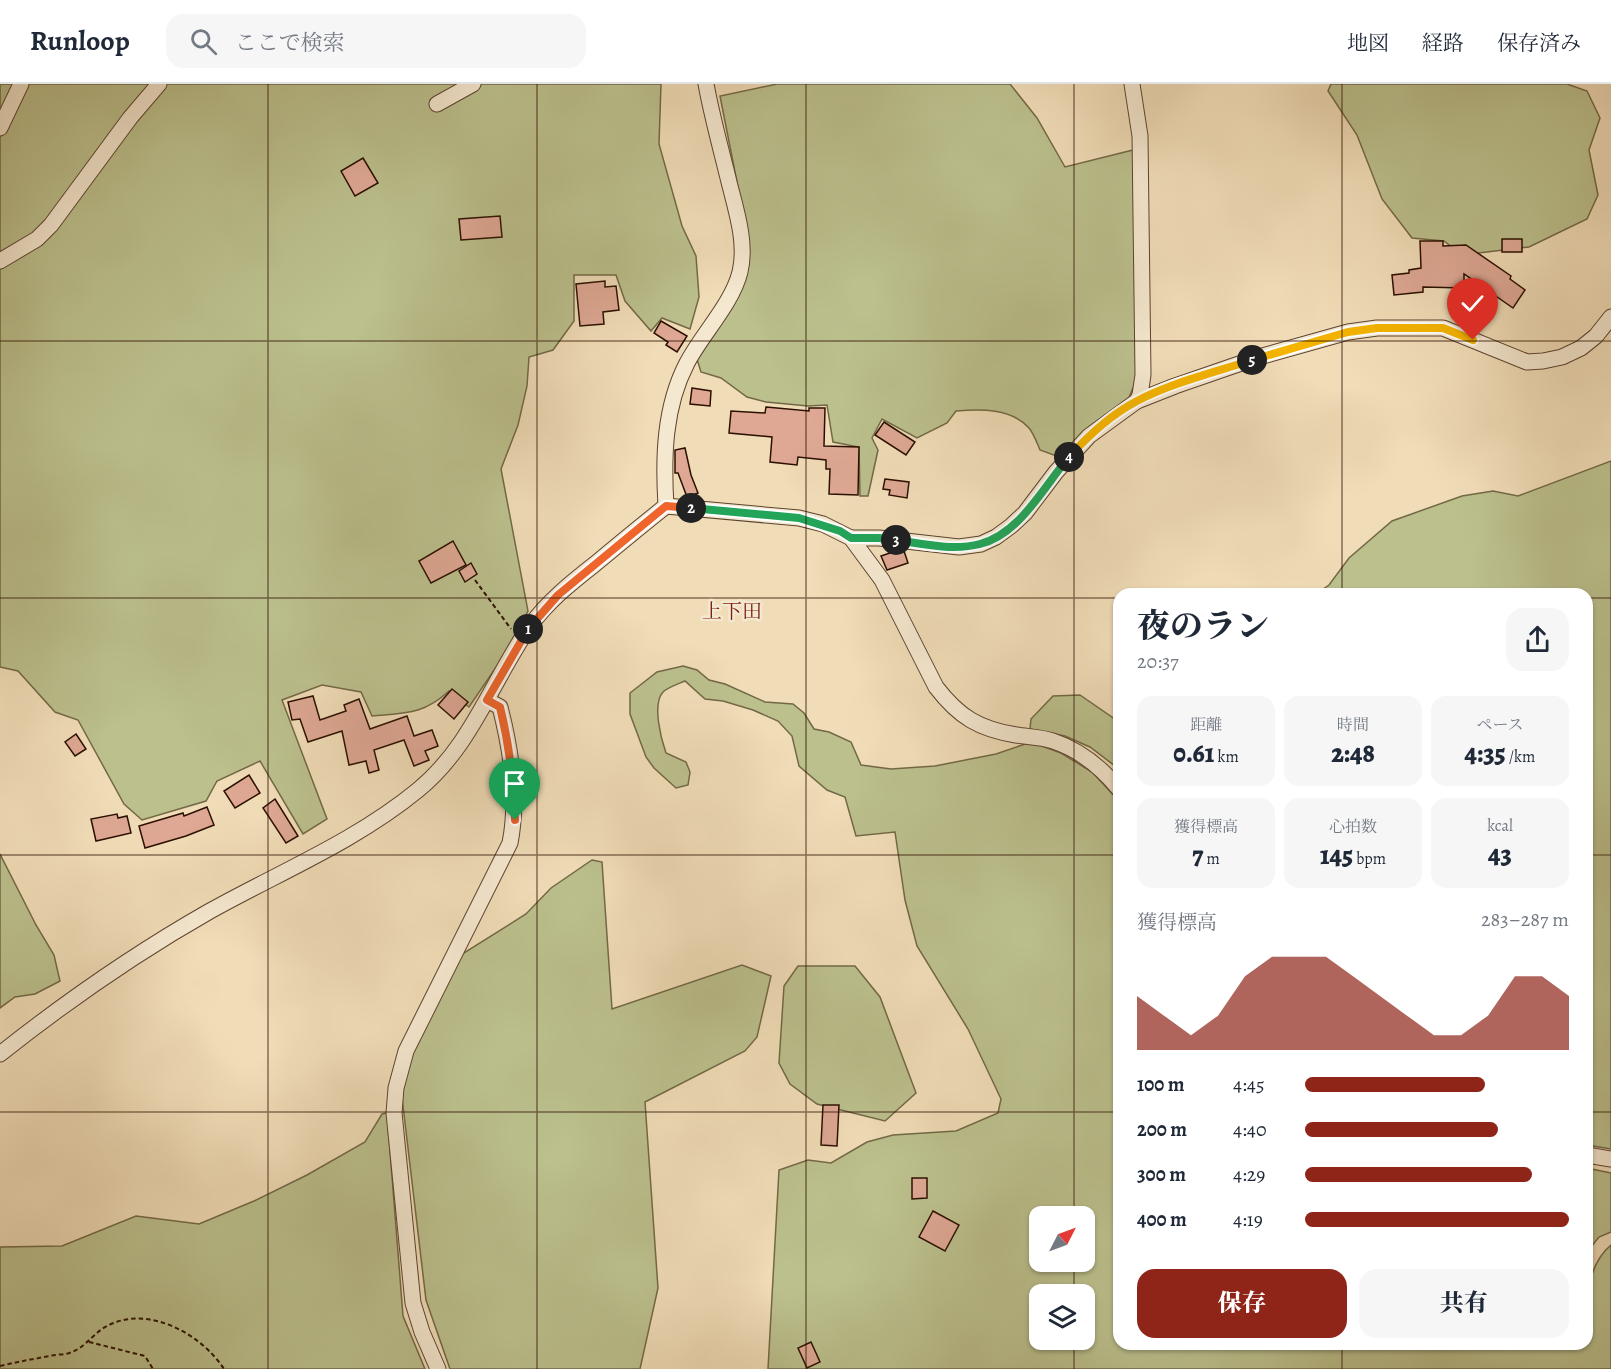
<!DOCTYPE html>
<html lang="ja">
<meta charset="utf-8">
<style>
:root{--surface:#fff;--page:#f6f6f7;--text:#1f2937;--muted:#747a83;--line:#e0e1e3;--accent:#8f2418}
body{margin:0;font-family:Alegreya,"Noto Serif JP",serif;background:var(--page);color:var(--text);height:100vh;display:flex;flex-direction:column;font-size:22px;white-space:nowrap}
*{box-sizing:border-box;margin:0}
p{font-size:20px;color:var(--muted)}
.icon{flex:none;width:33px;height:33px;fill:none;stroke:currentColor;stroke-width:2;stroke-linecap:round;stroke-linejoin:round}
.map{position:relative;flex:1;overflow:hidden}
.panel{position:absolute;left:1113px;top:504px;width:480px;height:762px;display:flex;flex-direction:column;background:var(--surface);border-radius:18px;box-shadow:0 2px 4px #0004}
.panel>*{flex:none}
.needle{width:39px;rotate:48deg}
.fabs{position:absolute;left:1029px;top:1122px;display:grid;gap:12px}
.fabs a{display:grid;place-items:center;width:66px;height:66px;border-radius:12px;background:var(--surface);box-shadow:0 2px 4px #0004;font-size:30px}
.pin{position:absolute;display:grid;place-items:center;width:51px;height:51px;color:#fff;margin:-62px -26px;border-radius:50% 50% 50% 0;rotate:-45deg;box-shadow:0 0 6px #0007}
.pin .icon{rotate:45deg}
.km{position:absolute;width:30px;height:30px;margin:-15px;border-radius:50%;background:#222;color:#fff;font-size:16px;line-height:30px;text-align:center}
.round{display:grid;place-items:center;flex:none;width:63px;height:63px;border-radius:18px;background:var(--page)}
.head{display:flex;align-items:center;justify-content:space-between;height:102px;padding:0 24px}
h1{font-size:33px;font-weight:800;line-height:45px}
.stats{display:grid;grid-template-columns:repeat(3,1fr);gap:9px;height:102px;padding:6px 24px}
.stats div{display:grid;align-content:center;border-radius:15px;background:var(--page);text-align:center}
.stats b{font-size:26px;font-weight:800}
.stats small{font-size:16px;font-weight:400}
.stats p{font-size:16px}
.chart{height:168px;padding:12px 24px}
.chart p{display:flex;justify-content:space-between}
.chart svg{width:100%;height:108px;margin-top:6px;fill:var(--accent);opacity:.7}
.cta{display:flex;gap:12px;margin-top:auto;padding:12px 24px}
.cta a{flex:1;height:69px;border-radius:18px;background:var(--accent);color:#fff;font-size:24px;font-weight:800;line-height:69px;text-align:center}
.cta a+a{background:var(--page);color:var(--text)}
ul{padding:0 24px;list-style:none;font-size:20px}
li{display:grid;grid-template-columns:96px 72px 1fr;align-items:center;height:45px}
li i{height:15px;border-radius:8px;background:var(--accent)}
header{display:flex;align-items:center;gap:36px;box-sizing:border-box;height:84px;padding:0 30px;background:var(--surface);border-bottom:2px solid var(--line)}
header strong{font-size:28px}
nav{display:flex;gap:33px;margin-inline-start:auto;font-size:21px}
.search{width:420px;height:54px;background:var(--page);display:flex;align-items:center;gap:15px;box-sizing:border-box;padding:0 21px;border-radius:18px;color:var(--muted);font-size:22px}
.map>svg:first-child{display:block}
.green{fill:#bbc08d;stroke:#736846;stroke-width:1.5;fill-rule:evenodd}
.building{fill:#dea894;stroke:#2b1000;stroke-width:1.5}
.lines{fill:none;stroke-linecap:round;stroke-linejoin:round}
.minor-casing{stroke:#5c432e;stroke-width:17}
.path{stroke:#2b1000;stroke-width:2;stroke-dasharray:4.5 3;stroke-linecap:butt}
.minor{stroke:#f5e8d0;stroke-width:15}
.split-1-casing{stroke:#fff;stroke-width:12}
.split-2-casing{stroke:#fff;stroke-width:12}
.split-3-casing{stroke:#fff;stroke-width:12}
.split-4-casing{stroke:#fff;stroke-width:12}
.split-5-casing{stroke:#fff;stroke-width:12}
.split-6-casing{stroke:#fff;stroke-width:12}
.split-1{stroke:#f0652b;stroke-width:8}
.split-2{stroke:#f0652b;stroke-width:8}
.split-3{stroke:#22a559;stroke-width:8}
.split-4{stroke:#22a559;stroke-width:8}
.split-5{stroke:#f5b400;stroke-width:8}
.split-6{stroke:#f5b400;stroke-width:8}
.grid{fill:none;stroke:#2b1000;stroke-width:1.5;stroke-opacity:0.55}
.labels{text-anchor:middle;stroke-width:5;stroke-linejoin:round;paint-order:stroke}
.neighbourhood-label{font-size:20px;fill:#7a1f14;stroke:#f5e8d0}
</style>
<header>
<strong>Runloop</strong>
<div class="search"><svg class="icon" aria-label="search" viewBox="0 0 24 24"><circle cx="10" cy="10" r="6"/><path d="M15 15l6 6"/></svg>ここで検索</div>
<nav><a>地図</a><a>経路</a><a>保存済み</a></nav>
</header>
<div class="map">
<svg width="1611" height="1285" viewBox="0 0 1611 1285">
<rect width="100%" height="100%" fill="#f0dcb7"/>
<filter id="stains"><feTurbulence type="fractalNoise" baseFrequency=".00333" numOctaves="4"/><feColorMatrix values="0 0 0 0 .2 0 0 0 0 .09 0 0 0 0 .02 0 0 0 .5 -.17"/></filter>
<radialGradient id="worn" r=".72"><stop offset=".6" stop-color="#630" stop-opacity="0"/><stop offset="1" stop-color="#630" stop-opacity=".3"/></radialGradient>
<g class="green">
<path d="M 0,0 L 661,0 L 659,60 L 682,142 L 696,172 L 699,213 L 690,245 L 662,234 L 651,247 L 625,217 L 616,191 L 574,191 L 574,237 L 553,266 L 529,273 L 527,302 L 518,341 L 501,385 L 528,527 L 499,579 L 469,623 L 449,607 C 423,631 405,629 372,632 L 361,608 L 322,601 L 282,616 L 327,735 L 303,750 L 260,677 L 217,697 L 206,717 L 142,736 L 124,720 L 78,636 L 55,628 L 18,587 L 0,583 Z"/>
<path d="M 777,0 L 1010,0 L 1037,34 L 1065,83 L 1133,66 L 1140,193 L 1137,294 L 1128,316 L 1059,373 L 1040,366 C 1037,359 1034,350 1029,344 C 1011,324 981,325 956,327 L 947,339 L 917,354 L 882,335 L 872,354 L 878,366 L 868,412 L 860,412 L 859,363 L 833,358 L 827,321 L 808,322 L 766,318 L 747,313 L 721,294 L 701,288 L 696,272 L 749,159 L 720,12 Z"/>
<path d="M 1331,0 L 1567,0 L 1587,7 L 1600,34 L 1589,66 L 1598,111 L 1587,135 L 1529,163 L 1462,171 L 1444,157 L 1412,154 L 1382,115 L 1357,51 L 1328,7 Z"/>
<path d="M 1611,377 L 1611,1065 L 1587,1061 L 1587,510 L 1316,510 L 1329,501 L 1349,474 L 1392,437 L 1462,412 L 1493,407 L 1518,412 Z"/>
<path d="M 683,582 L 697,586 L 709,596 L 725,600 L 765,618 L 793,620 L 804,629 L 814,645 L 829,648 L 851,658 L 861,681 L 891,685 L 935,682 L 996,670 L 1031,658 L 1061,669 L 1092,688 L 1119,717 L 1119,1260 L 1587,1260 C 1587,1227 1583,1184 1611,1161 L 1611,1285 L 768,1285 L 779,1086 L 808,1076 L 831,1079 L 867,1058 L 893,1051 L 956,1047 L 998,1029 L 1001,1015 L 968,945 L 917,862 L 905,816 L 895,748 L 856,752 L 845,713 L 827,706 L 799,682 L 792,652 L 778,637 L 753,626 L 723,617 L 705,615 L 685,597 C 678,600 668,603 663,608 C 652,620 661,655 666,669 L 686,678 L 690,688 L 688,701 L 676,704 L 654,684 L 646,673 L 630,630 L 630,609 L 657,588 ZM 1040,1132 L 1084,1132 L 1084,1178 L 1040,1178 ZM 1040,1210 L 1084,1210 L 1084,1256 L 1040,1256 Z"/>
<path d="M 1080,611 L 1119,638 L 1119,685 L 1090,663 L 1065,652 L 1030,645 L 1031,635 L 1053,612 Z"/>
<path d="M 0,770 L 36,841 L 54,871 L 60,897 L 35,910 L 15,913 L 0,924 Z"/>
<path d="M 592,776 L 602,778 L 612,925 L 742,881 L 771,892 L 757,953 L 745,967 L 645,1018 L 658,1204 L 640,1285 L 450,1285 L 426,1216 L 401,1005 L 414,964 L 459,872 L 526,830 L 551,804 Z"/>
<path d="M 798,882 L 855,882 L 880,913 L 916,1009 L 885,1037 L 817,1020 L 790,1000 L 779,979 L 784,902 Z"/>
<path d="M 387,1029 L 403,1232 L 425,1285 L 0,1285 L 0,1163 L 62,1162 L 136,1132 L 199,1140 L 254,1117 L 307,1091 L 365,1058 L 382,1030 Z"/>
<path d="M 1587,1084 L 1611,1089 L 1611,1148 L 1599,1153 L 1587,1168 Z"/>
</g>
<g class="building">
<path d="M 363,74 L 378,99 L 355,112 L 341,87 Z"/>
<path d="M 500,132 L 502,153 L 461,156 L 459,135 Z"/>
<rect x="1502" y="155" width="20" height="13"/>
<path d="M 1420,157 L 1443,157 L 1443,162 L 1466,161 L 1511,192 L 1510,195 L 1525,206 L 1513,224 L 1464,190 L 1464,204 L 1423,203 L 1423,208 L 1394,211 L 1392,191 L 1409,189 L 1409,186 L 1421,184 Z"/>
<path d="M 605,197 L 605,203 L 616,202 L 619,226 L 603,228 L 604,240 L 580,242 L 576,200 Z"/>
<path d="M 661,237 L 687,252 L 677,268 L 666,261 L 668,258 L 654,249 Z"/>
<path d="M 692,304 L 711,307 L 710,322 L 690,320 Z"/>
<path d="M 766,323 L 809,327 L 809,324 L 825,324 L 824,362 L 859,363 L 858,411 L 829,410 L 830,385 L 826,385 L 826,376 L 798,373 L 797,381 L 770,378 L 772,353 L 729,349 L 731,327 L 765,329 Z"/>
<path d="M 884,338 L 915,358 L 906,371 L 875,351 Z"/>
<path d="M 685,364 L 691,391 L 698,409 L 687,413 L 678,389 L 675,389 L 675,366 Z"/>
<path d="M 885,395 L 909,398 L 907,414 L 889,411 L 890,406 L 883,405 Z"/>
<path d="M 453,457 L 466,481 L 431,499 L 419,477 Z"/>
<path d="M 899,466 L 904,467 L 908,479 L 887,486 L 881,472 Z"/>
<path d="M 471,479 L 477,490 L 465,498 L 459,487 Z"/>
<path d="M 452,605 L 468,618 L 454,635 L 438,621 Z"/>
<path d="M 313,612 L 320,636 L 346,627 L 344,621 L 359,615 L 370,645 L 407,632 L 414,652 L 432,646 L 438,662 L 425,667 L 429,676 L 414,682 L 404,656 L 374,666 L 379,686 L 369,689 L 366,677 L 349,681 L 342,647 L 308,658 L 300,635 L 292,636 L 288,618 Z"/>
<path d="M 76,650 L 86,665 L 75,672 L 65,658 Z"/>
<path d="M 249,691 L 260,709 L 235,724 L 224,707 Z"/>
<path d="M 275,715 L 298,752 L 286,759 L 263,724 Z"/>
<path d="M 207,723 L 214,741 L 186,752 L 145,764 L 139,742 L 183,729 L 184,732 Z"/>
<path d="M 117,730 L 118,734 L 127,732 L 131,749 L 96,757 L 91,735 Z"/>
<path d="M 823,1021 L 839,1021 L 837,1062 L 821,1061 Z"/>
<path d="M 912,1094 L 927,1094 L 927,1114 L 912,1115 Z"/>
<path d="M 933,1127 L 959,1141 L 945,1167 L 919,1153 Z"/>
<path d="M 811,1258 L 820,1278 L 807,1284 L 798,1264 Z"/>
</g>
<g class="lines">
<g class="minor-casing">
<g id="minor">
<path d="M 1132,0 L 1140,52 L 1143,291 L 1140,311 L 1137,317"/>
<path d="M 437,20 L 473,0"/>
<path d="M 0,44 L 21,0"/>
<path d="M 0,177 L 37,155 L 51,141 L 130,34 L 159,0"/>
<path d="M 666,422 C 663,374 664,323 687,279 C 702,250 732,220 740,188 C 747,159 736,126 729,98 C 721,65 712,33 706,0"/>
<path d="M 851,454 L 879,454 L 959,463 L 981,460 L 996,453 L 1011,442 L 1025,429 L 1056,388 L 1089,352 L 1137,317 L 1175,302 L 1259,273 L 1348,248 L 1377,244 L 1443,244 L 1527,278 L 1543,277 L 1562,273 L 1581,264 L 1596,252 L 1611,233"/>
<path d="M 0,970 C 67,917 136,869 210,827 C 280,788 356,757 418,706 C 471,663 492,597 530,542 C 547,518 572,498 595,480 C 619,460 642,441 666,422 L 799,434 L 823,440 L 851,454 L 882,496 L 936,603 C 959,633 979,645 1016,651 C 1028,653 1041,653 1053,657 C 1080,666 1101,683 1119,705"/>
<path d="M 1587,1071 L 1611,1075"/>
<path d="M 438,1285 L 422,1248 L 413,1219 L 394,1029 L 396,1004 L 406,967 L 510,759 C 519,714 511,666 500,623 L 487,616"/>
</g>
</g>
<g class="path">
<path d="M 475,496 L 511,545"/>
<path d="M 89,1258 L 145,1272 L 153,1285"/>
<path d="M 0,1282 C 17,1278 33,1275 50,1272 C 57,1270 66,1271 72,1268 C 87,1262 95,1247 109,1241 C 150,1221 202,1251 224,1285"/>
</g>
<use href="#minor" class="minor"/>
</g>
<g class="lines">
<g class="split-1-casing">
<path id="split-1" d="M 515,736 C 514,698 509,660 500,623 L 487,616 L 528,545"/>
</g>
<g class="split-2-casing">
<path id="split-2" d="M 528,545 L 558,511 L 666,422 L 691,424"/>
</g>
<g class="split-3-casing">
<path id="split-3" d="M 691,424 L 799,434 L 840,447 L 851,454 L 879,454 L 896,456"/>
</g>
<g class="split-4-casing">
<path id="split-4" d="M 896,456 C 923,460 953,467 980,460 C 1020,450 1044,402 1069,373"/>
</g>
<g class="split-5-casing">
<path id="split-5" d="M 1069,373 C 1088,352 1112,330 1137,317 C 1170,299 1216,288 1252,276"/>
</g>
<g class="split-6-casing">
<path id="split-6" d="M 1252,276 L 1348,248 L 1377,244 L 1443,244 L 1473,256"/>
</g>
<use href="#split-1" class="split-1"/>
<use href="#split-2" class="split-2"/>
<use href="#split-3" class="split-3"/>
<use href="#split-4" class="split-4"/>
<use href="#split-5" class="split-5"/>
<use href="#split-6" class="split-6"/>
</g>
<path class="grid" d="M 268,0 L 268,1285M 537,0 L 537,1285M 806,0 L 806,1285M 1074,0 L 1074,1132M 1342,0 L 1342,510M 0,257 L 1611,257M 0,514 L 1119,514M 1587,514 L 1611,514M 0,771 L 1119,771M 1587,771 L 1611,771M 0,1028 L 1119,1028M 1587,1028 L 1611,1028M 1074,1178 L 1074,1210M 1074,1256 L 1074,1285M 1342,1260 L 1342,1285"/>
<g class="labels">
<g class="neighbourhood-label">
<text x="732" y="534">上下田</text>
</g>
</g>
<rect width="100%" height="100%" filter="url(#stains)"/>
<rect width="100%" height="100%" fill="url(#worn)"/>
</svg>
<div class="fabs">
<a><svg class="needle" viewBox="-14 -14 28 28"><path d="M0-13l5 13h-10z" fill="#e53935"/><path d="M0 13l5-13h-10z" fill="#747a83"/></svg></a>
<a><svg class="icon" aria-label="layers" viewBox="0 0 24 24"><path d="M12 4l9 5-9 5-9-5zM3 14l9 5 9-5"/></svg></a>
</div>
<div class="pin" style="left:515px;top:736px;background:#1e9e55"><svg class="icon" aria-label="arrive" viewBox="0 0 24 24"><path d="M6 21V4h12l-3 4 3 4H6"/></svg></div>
<div class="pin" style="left:1473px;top:256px;background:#d93025"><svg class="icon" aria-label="check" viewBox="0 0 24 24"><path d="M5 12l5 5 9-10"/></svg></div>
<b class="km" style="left:528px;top:545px">1</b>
<b class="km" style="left:691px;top:424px">2</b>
<b class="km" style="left:896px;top:456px">3</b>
<b class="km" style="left:1069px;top:373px">4</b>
<b class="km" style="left:1252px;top:276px">5</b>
<section class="panel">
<div class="head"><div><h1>夜のラン</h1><p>20:37</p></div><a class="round"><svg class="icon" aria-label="share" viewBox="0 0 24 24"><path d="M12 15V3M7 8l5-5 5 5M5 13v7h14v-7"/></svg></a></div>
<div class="stats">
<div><p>距離</p><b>0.61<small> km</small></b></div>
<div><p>時間</p><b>2:48</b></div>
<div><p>ペース</p><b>4:35<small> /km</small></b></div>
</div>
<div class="stats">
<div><p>獲得標高</p><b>7<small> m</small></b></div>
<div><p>心拍数</p><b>145<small> bpm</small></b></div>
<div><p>kcal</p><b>43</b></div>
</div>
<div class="chart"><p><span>獲得標高</span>283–287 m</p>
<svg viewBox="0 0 160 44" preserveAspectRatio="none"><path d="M0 44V22L10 30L20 38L30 30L40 14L50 6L60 6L70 6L80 14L90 22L100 30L110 38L120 38L130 30L140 14L150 14L160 22V44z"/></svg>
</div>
<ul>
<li><b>100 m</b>4:45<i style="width:68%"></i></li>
<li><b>200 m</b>4:40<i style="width:73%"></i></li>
<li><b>300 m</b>4:29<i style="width:86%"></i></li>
<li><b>400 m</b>4:19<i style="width:100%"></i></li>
</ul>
<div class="cta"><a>保存</a><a>共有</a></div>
</section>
</div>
